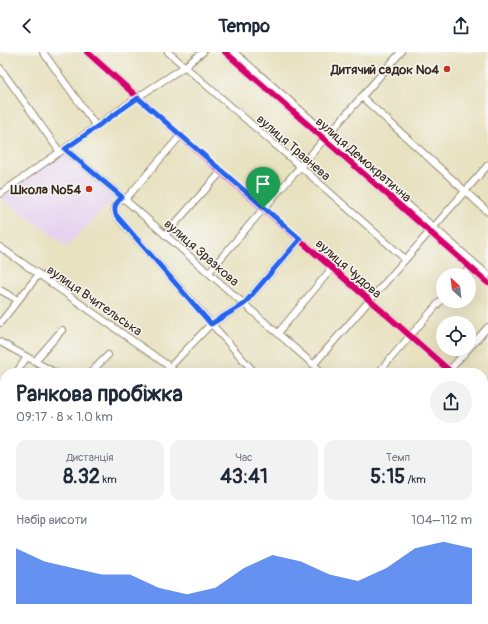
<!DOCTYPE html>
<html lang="uk">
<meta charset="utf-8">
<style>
:root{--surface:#fff;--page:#f2f2f3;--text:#1f2937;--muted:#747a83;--accent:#2563eb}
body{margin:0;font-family:Pangolin,sans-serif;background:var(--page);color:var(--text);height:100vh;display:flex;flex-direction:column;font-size:15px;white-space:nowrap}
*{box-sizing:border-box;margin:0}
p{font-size:13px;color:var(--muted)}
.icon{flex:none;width:22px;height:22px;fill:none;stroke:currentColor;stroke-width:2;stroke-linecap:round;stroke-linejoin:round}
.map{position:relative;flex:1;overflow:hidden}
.side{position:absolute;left:0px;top:316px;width:488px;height:256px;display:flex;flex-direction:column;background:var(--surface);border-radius:16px 16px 0 0;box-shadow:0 4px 16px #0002}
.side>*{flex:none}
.needle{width:26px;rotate:333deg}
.tools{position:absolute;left:436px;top:216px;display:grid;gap:8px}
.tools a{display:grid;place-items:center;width:40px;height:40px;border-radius:50%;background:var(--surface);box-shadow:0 4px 16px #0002;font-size:20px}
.pin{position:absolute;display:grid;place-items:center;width:34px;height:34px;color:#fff;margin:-41px -17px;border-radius:50% 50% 50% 0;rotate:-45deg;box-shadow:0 0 4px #0007}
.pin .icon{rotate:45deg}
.round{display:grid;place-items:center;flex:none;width:42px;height:42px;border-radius:21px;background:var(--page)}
.headline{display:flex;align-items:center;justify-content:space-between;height:68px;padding:0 16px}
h1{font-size:22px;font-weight:700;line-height:30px}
.metrics{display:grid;grid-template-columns:repeat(3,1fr);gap:6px;height:68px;padding:4px 16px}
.metrics div{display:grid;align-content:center;border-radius:10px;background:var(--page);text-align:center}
.metrics b{font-size:20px;font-weight:700}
.metrics small{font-size:11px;font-weight:400}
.metrics p{font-size:11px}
.chart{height:112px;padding:8px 16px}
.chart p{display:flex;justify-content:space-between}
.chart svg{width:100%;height:72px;margin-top:4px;fill:var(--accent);opacity:.7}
header{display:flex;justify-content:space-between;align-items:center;height:52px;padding:0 16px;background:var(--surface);font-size:18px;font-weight:700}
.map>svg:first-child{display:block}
.built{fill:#e6d2f0}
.water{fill:#6eaee2;stroke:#546c80}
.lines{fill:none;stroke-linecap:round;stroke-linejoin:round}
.minor-casing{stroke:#928670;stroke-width:8}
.minor{stroke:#fff;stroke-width:6}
.cycleway-casing{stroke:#f6f6f2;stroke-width:8}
.cycleway{stroke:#d6006c;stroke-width:6}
.route-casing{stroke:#fff;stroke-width:8}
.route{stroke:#2563eb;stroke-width:5}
.poi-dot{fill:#c8321e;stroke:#f6f6f2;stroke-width:1.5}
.labels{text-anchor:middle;stroke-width:3;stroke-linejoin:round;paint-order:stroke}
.poi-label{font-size:13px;font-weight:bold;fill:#3b2a1e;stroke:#f6f6f2;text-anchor:end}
.street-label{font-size:13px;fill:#3b2a1e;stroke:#f6f6f2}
</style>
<header><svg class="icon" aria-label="back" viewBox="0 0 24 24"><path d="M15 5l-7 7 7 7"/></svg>Tempo<svg class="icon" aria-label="share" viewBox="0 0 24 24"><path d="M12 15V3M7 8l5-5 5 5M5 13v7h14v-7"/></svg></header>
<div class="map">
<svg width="488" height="572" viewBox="0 0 488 572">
<rect width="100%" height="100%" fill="#f6f6f2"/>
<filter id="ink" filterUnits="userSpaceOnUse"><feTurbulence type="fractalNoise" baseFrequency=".025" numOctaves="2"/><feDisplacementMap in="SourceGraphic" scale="8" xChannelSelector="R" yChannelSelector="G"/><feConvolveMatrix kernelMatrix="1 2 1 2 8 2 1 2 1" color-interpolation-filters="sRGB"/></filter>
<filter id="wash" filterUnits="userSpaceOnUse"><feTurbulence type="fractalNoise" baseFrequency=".012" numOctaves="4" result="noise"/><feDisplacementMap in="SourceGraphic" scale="16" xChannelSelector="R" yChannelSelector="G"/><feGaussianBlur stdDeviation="0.9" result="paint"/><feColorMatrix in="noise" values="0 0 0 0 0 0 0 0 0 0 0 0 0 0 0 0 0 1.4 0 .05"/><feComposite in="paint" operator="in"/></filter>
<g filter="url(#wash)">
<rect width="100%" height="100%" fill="#e8e2c1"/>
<path class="built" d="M 65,99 L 117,144 L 67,194 L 0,145 Z"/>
<path class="water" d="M 0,478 L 5,482 L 5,567 L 90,567 L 95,572 L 0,572 Z"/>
</g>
<g filter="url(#ink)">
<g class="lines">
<g class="minor-casing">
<g id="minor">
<path d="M 43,0 L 96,74"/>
<path d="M 87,0 L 221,120 L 390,266 L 452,321"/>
<path d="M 168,0 L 301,115 L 405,207"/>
<path d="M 225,0 L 488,231"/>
<path d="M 234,0 L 488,223"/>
<path d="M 0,16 L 60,100"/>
<path d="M 362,45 L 488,160"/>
<path d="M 65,97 L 122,145 L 323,321"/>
<path d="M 0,142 L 138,45 L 184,15 L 203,0"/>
<path d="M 122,145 C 114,153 111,157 119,167 L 255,321"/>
<path d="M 125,148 L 181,83"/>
<path d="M 165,183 L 221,120"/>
<path d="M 0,195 L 170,315 L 176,321"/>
<path d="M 209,220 C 272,146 337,73 401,0"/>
<path d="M 463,223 L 473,212"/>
<path d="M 0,238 L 18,248"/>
<path d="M 0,271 L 39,222"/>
<path d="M 278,281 L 332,216"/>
<path d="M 0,290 L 56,321"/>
<path d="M 469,296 L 488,275"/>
<path d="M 35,309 L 62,278"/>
<path d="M 314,312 L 488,113"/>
<path d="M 448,320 L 468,297"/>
<path d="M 16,321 L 27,305"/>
<path d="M 90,321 L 108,303"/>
<path d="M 164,321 L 211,272 L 244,252 L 300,187"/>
<path d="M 378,321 L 443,246"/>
<path d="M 483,341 L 488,335"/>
<path d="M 0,345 L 5,338"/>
<path d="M 483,348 L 488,353"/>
<path d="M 0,349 L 5,351"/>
<path d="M 483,437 L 488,431"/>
<path d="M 483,462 L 488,466"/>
<path d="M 483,539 L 488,533"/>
<path d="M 347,567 L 354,572"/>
<path d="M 474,567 L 480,572"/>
<path d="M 221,572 L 223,567"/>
<path d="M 367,572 L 372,567"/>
<path d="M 454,572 L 458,567"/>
</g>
</g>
<use href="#minor" class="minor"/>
<g class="cycleway-casing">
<g id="cycleway">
<path d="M 87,0 L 221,120 L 390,266 L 452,321"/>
<path d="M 225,0 L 488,231"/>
</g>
</g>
<use href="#cycleway" class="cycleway"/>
</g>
</g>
<g class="lines" filter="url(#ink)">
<g class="route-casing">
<path id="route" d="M 138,46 L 300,187 L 244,252 L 211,272 L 116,163 C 113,155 116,151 122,145 L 65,97 Z"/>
</g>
<use href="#route" class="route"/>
</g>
<g class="poi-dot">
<circle cx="447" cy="17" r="4"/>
<circle cx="89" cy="137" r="4"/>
</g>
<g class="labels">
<g class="poi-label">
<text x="439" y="22">Дитячий садок №4</text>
<text x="81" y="142">Школа №54</text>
</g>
<g class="street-label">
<text transform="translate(294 95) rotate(41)" y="5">вулиця Травнева</text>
<text transform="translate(364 107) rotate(41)" y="5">вулиця Демократична</text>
<text transform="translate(202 200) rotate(41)" y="5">вулиця Зразкова</text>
<text transform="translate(349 216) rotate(41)" y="5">вулиця Чудова</text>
<text transform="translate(95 248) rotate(35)" y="5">вулиця Вчительська</text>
</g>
</g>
</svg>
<div class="tools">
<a><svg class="needle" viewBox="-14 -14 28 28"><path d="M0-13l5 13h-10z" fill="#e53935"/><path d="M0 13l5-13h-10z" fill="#747a83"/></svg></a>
<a><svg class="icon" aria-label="locate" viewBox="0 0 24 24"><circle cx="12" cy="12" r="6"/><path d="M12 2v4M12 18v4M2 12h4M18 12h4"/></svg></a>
</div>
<div class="pin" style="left:263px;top:156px;background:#1e9e55"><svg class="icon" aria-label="arrive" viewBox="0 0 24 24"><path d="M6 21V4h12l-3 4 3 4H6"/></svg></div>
<section class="side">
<div class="headline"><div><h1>Ранкова пробіжка</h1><p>09:17 · 8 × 1.0 km</p></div><a class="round"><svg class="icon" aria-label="share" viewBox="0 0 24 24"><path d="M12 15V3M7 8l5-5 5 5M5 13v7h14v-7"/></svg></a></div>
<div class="metrics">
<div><p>Дистанція</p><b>8.32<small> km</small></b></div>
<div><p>Час</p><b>43:41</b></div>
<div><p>Темп</p><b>5:15<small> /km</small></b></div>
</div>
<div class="chart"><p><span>Набір висоти</span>104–112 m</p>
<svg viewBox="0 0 160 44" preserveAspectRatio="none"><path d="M0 44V10L10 18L20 22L30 26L40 26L50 34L60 38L70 34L80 22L90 14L100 18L110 26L120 30L130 22L140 10L150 6L160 10V44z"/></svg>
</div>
</section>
</div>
